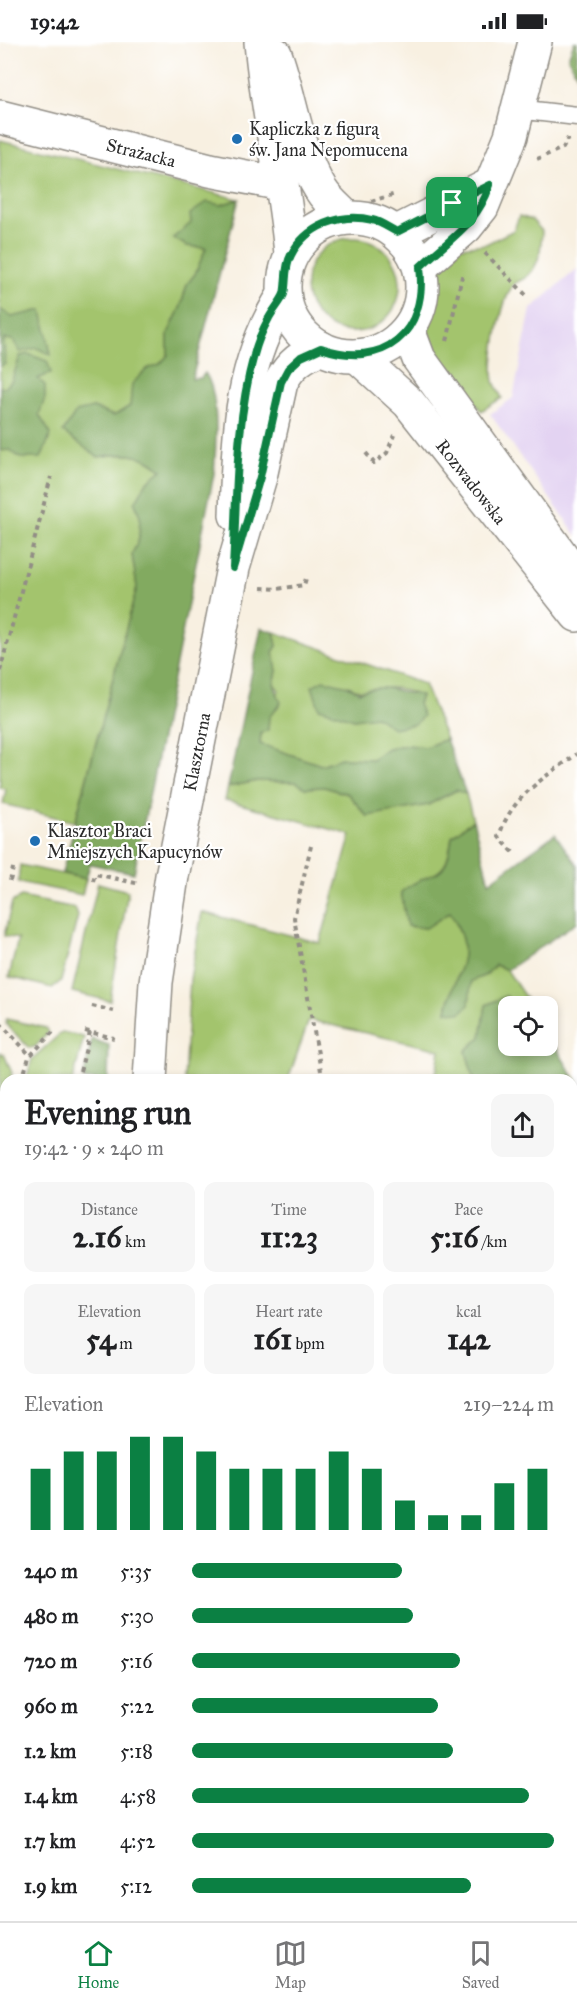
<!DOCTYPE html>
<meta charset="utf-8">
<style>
:root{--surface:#fff;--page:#f6f6f6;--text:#202124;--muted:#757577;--line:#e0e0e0;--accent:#0b8043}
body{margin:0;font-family:"IM FELL Great Primer",serif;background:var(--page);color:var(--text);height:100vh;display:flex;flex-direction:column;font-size:22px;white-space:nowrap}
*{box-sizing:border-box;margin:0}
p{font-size:20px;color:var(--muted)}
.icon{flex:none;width:33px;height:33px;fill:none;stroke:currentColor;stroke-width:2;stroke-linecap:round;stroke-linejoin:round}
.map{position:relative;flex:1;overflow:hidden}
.panel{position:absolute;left:0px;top:1032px;width:578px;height:848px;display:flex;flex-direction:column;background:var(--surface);border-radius:18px 18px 0 0;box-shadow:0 3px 9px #0003}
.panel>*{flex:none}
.tools{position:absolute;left:498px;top:954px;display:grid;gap:12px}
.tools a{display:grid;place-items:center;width:60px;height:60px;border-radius:12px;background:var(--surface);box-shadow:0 3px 9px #0003;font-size:30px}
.pin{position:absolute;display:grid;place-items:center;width:51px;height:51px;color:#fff;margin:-26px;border-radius:12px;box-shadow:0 3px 9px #0006}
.round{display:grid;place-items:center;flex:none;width:63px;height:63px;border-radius:12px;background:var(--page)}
.overview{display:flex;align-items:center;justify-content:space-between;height:102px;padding:0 24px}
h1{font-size:33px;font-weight:700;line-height:45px}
.figures{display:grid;grid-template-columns:repeat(3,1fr);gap:9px;height:102px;padding:6px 24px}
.figures div{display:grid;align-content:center;border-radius:12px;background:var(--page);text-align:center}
.figures b{font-size:30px;font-weight:700}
.figures small{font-size:16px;font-weight:400}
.figures p{font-size:16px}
.chart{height:168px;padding:12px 24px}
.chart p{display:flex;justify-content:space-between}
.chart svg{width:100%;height:108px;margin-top:6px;stroke:var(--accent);stroke-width:6}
ul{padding:0 24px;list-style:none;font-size:20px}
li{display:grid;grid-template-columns:96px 72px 1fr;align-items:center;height:45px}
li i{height:15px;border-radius:8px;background:var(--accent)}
.status{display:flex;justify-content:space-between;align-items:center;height:42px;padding:0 30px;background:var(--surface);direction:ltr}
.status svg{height:16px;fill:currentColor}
.menu{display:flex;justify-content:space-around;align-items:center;height:84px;border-top:2px solid var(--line);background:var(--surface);font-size:16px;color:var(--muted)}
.menu a{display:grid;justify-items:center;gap:3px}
.menu .current{color:var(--accent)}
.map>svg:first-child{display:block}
.built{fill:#e3d3f2}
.green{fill:#a3c46d;stroke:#67784c;stroke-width:1.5;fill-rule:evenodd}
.forest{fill:#82aa60;stroke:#566a46;stroke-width:1.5}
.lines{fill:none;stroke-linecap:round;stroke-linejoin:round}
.service-casing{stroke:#928e86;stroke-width:21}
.minor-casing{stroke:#928e86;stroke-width:36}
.tertiary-casing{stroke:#928e86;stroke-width:36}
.path{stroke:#928e86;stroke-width:4;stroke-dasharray:4.5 4.5;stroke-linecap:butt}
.service{stroke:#fff;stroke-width:18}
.minor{stroke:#fff;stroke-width:33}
.tertiary{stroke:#fff;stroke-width:33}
.route-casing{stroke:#fff;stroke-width:12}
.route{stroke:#0b8043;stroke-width:8}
.poi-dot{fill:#1f6fb2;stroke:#fff;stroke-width:2}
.labels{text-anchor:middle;stroke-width:4.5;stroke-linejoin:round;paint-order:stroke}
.poi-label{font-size:18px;fill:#2b2b2b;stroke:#fff;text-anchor:start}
.street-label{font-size:18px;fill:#2b2b2b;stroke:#fff}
</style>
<div class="status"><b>19:42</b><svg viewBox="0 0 49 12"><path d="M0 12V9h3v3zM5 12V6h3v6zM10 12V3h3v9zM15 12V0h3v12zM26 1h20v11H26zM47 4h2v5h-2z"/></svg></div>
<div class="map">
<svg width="577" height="1879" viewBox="0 0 577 1879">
<rect width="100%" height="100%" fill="#fff"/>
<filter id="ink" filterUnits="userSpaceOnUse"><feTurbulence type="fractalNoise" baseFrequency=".0167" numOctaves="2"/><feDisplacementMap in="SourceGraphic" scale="12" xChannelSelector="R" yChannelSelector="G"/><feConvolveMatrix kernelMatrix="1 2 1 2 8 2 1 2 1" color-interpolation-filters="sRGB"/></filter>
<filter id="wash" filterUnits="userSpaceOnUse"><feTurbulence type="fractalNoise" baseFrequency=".008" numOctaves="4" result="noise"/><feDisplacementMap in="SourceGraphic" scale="24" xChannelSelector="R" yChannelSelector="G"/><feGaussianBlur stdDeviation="1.35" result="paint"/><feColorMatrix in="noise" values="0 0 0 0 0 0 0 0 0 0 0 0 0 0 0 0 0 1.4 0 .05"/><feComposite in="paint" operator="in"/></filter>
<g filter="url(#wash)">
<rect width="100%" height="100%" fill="#f8f0e1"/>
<path class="built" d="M 577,227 L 577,494 L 490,372 L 513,356 L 531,267 Z"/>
<g class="green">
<path d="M 0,98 L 239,157 L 221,163 L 173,196 L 187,204 L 206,206 L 195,233 L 187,242 L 181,264 L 168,292 L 168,313 L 160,322 L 147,327 L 130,364 L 114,374 L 93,366 L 98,415 C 121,411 144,410 162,428 L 147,440 L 135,461 L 140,474 L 139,497 L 132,512 L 137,545 L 75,780 L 3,762 L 6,747 L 0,746 Z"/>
<path d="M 519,174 L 532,178 L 542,189 C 541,206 540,225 525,236 C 521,239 516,239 513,243 C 501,260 490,319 494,339 C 496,345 499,350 502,356 L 481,369 L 452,327 L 436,314 L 428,296 L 430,265 L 438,230 L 460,205 L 486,202 L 514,188 Z"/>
<circle cx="353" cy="243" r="47"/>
<path d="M 274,590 L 424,642 L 446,697 L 426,705 L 407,703 L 388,706 L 372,717 L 341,716 L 321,723 L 260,702 L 261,691 L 279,648 L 274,642 L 277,629 L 273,610 L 277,604 ZM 348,644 C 367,654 375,644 394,646 C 402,646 413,652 421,654 L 418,662 L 354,677 Z"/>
<path d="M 257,739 L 296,740 L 305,746 L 324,745 L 348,752 L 367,774 L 428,763 L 457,748 L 466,752 L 473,778 L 452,794 C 445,844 435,823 402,850 L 407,884 L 426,886 L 450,870 C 478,919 455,921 447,969 L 471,939 L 486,933 L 495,923 L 507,928 L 531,964 L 515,964 L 506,954 L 486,963 L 481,995 L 466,1009 L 474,1038 L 435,1038 L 440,1008 L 309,978 L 288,1038 L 184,1038 L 190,937 L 202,870 L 320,901 L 351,793 L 225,758 L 228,745 Z"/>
<path d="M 20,823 L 86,837 L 82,853 L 18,840 Z"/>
<path d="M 98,841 L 128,849 L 110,959 L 72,950 Z"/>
<path d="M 21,855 L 75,866 L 78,874 L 61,939 L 52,946 L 9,935 L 18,897 L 4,894 L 12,860 Z"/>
<path d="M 6,977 L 46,986 L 48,991 L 35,1005 L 29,1006 L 6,982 Z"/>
<path d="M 62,990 L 84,995 L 73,1038 L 26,1038 L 32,1017 Z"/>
<path d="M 0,1011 L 4,1012 L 12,1031 L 10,1038 L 6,1038 L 3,1071 L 6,1072 L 0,1090 Z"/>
<path d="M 572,1032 L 577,1039 L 577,1070 L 572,1076 L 569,1038 Z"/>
<path d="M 572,1185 L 577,1187 L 577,1879 L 327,1879 L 327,1874 L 572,1874 Z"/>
<path d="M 76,1874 L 185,1874 L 184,1879 L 74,1879 Z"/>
</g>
<g class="forest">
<path d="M 574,0 L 577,0 L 577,33 L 568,16 Z"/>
<path d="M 239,157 L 192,337 L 201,336 L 205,331 C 220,351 216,406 214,432 L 134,831 L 90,822 L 86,837 L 62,831 L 137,545 L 132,512 L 139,497 L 140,474 L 135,461 L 147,440 L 162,428 C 145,410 121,411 98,415 L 63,390 L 76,370 L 93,366 L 114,374 L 130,364 L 132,342 L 147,327 L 160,322 L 168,313 L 168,292 L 181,264 L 187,242 L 195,232 L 206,206 L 187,204 L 173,196 L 191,181 L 190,172 L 207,160 L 221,163 Z"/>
<path d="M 0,267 L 12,275 L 42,268 L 51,313 L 37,306 L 20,310 L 13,298 L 4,297 L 5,322 L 0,325 Z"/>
<path d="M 28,312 L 47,319 L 51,331 L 38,337 L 45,343 L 45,356 L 39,373 L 51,392 L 41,416 L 20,416 L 10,408 L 0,409 L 0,345 L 5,346 L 12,338 L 20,314 Z"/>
<path d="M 261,586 L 274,590 L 277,604 L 273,610 L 277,629 L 274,642 L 281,661 L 269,675 L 268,688 L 261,691 L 260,702 L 321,723 L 341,716 L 372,717 L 388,706 L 407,703 L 426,705 L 446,697 L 466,752 L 456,748 L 428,763 L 367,774 L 348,752 L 324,745 L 305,746 L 296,740 L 257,739 L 228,745 Z"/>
<path d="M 323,638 L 348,644 L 359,650 C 389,640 394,651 421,653 L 418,662 L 423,674 L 415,682 L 393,686 L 376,674 L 354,677 L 319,666 L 312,644 Z"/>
<path d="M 473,778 L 489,840 L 555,792 L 577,823 L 577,880 L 507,928 L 495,923 L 486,933 L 471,939 L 469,963 L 460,971 L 447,969 C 455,924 478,915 450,870 L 426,886 L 407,884 L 401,850 C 435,823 446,844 452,794 Z"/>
<path d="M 506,954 L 515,964 L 508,964 L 508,1004 L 548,1004 L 548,992 L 572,1032 L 569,1038 L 474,1038 L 466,1009 L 481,995 L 486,963 Z"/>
<path d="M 92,997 L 109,1003 L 108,1038 L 83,1038 Z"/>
<path d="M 0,1738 L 6,1740 L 6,1874 L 76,1874 L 74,1879 L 0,1879 Z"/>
</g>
</g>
<g filter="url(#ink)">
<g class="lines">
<g class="service-casing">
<path id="service" d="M 517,67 L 577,74"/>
</g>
<g class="minor-casing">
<g id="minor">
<path d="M 0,75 L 210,128 L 282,142"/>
<path d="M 0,1129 L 6,1126"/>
</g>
</g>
<g class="tertiary-casing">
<g id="tertiary">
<path d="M 261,0 C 267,72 285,141 291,212"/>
<path d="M 275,12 C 291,56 296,108 321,148 C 327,158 338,167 346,175"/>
<circle cx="353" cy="245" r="69"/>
<path d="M 397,190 L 490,143"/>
<path d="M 420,225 L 466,185 L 482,165 L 511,94 L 535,0"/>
<path d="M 408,288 L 419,317 L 577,535"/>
<path d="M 357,314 L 409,361 L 577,573"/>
<path d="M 236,473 C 239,392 239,324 284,253"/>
<path d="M 150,1038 L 156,940 L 172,834 L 233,526 L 260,435 L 281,340 C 291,321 302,314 321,306"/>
<path d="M 224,1874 L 224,1879"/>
</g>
</g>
<g class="path">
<path d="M 537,117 L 563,106 L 568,96"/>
<path d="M 371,159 L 396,152"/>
<path d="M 485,211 L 528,255"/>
<path d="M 447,299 L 463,230"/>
<path d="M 366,411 L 374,421 L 387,411 L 394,393"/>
<path d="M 261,546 L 277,547 L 304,543 L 307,533"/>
<path d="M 0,629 L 51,435"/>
<path d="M 311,804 L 294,876 L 321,1029"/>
<path d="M 513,810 L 499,795 C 510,755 545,735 577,712"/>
<path d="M 10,839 L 14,822"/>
<path d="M 93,839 L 95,832 L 140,842"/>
<path d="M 92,964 L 114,969"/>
<path d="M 0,981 L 30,1013"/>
<path d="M 85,989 L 114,996"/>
<path d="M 22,1038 L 29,1015 L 55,988"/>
<path d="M 78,1038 L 90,990"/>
<path d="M 572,1174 L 577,1176"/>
<path d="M 572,1509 L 577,1510"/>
<path d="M 572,1844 L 577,1845"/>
</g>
<use href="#service" class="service"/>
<use href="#minor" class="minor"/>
<use href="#tertiary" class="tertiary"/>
</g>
</g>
<g class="lines" filter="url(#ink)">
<g class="route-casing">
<path id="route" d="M 490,143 C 476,184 450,196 420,225 C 428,290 384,328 321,306 L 301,315 L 288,327 L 281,340 L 260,435 L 233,526 C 237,455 235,382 254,313 C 257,301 263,287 269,276 C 273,268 281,260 284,252 C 287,239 284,226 291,213 C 306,184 341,170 372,178 C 381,180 389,186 397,190 Z"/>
</g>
<use href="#route" class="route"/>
</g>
<g class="poi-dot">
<circle cx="237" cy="97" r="6"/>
<circle cx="35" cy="799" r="6"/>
</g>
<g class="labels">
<g class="poi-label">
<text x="249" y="93">Kapliczka z figurą<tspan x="249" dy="21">św. Jana Nepomucena</tspan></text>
<text x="47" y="795">Klasztor Braci<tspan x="47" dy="21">Mniejszych Kapucynów</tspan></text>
</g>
<g class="street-label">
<text transform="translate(141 111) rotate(14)" y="6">Strażacka</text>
<text transform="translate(471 440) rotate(52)" y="6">Rozwadowska</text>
<text transform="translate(197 710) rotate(-79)" y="6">Klasztorna</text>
</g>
</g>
</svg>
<div class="tools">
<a><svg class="icon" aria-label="locate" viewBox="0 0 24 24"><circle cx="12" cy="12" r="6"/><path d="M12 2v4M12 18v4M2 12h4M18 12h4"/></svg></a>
</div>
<div class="pin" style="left:452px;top:161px;background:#1e9e55"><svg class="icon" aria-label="arrive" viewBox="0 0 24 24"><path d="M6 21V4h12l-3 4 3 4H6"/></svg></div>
<section class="panel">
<div class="overview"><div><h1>Evening run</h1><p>19:42 · 9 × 240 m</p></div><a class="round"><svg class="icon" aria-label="share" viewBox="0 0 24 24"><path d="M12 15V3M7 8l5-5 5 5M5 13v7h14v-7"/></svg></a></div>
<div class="figures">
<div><p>Distance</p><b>2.16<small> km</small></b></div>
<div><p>Time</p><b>11:23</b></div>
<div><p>Pace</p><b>5:16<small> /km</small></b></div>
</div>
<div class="figures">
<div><p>Elevation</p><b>54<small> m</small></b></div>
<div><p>Heart rate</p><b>161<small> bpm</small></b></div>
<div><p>kcal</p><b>142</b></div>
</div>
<div class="chart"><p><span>Elevation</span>219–224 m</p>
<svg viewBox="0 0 160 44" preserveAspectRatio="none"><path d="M5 44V19M15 44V12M25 44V12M35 44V6M45 44V6M55 44V12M65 44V19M75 44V19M85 44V19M95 44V12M105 44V19M115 44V32M125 44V38M135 44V38M145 44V25M155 44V19"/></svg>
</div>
<ul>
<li><b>240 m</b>5:35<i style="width:58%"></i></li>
<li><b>480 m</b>5:30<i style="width:61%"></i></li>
<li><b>720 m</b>5:16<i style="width:74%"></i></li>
<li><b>960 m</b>5:22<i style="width:68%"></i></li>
<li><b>1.2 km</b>5:18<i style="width:72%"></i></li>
<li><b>1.4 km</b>4:58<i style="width:93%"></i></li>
<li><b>1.7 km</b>4:52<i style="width:100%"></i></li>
<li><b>1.9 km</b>5:12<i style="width:77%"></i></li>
</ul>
</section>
</div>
<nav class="menu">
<a class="current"><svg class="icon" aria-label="home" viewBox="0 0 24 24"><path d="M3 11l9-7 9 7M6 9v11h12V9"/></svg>Home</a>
<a><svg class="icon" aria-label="map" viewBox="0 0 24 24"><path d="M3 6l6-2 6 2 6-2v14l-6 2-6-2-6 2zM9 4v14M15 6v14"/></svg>Map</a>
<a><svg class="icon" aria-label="saved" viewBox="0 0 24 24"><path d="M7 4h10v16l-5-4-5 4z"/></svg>Saved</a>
</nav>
